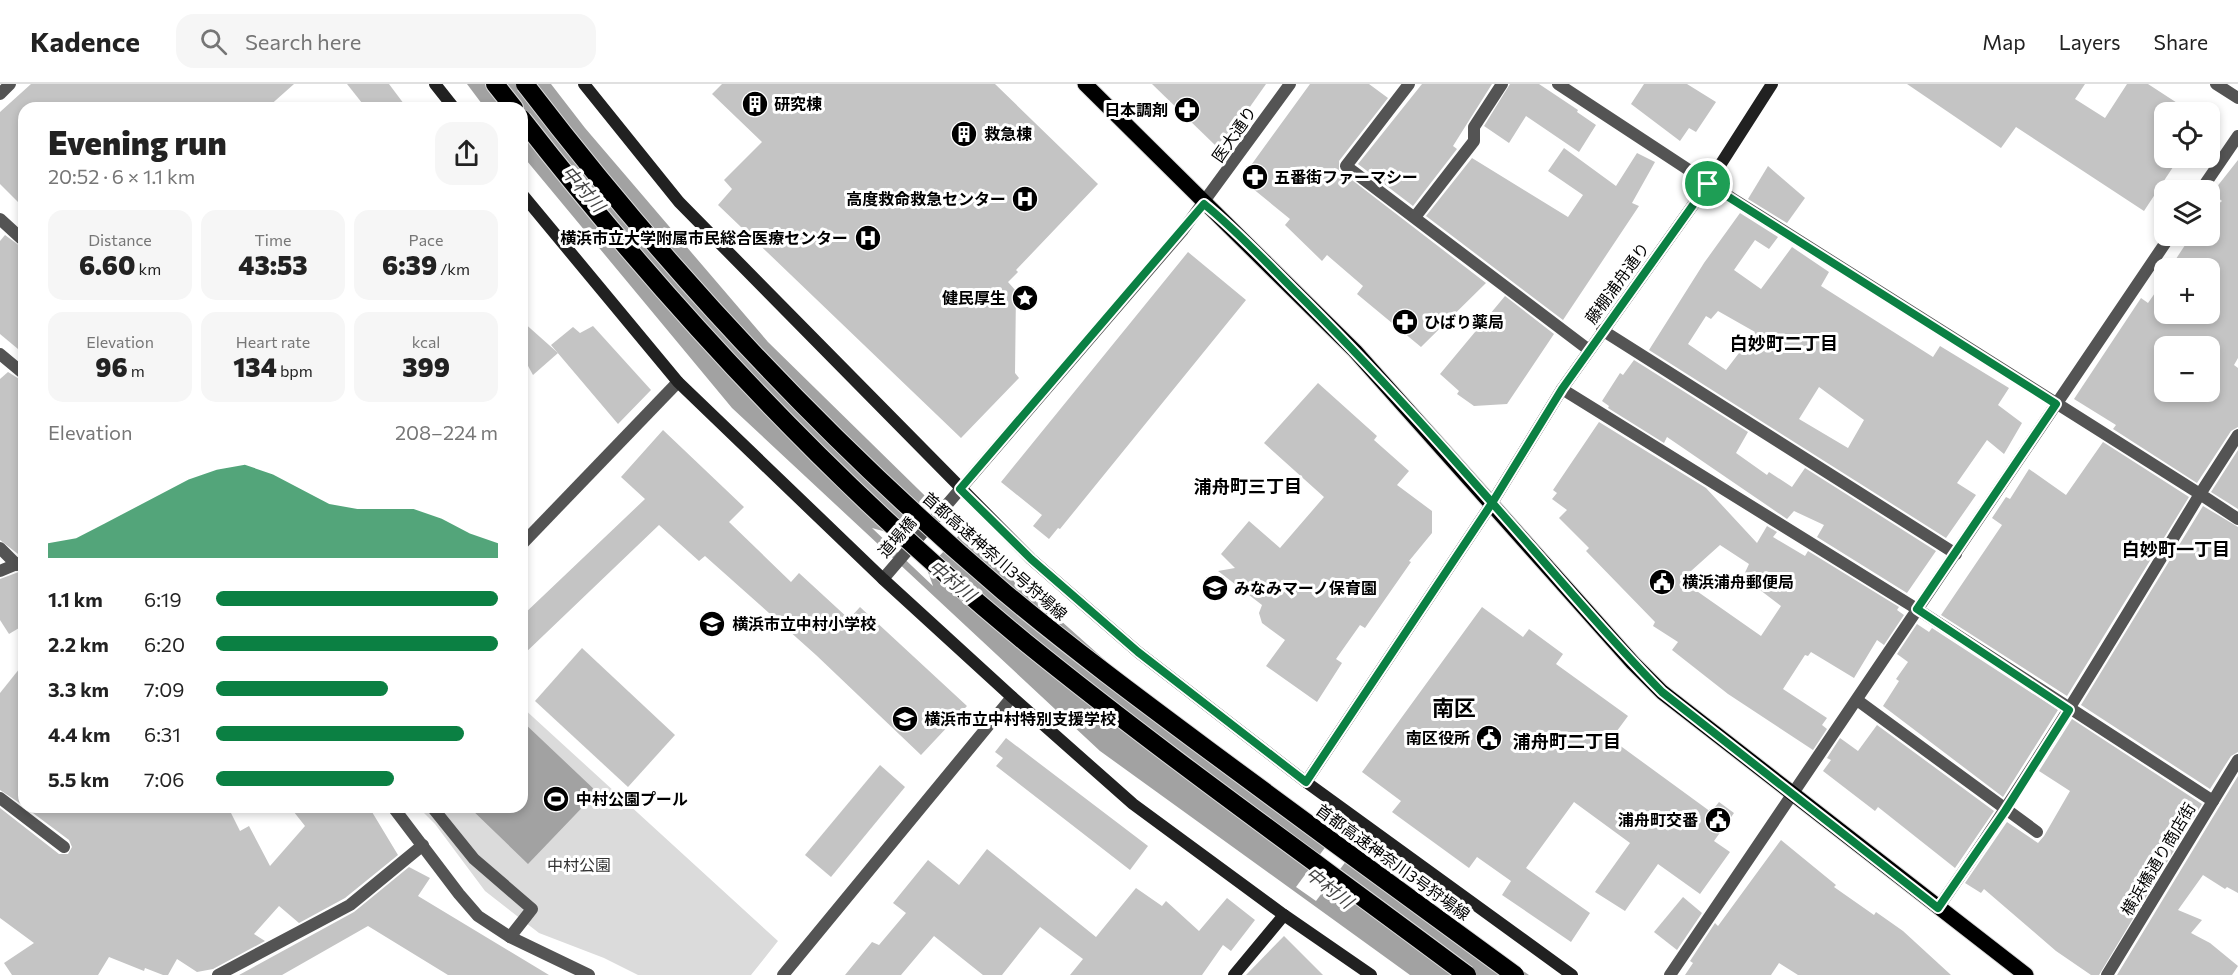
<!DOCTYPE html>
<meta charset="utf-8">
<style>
:root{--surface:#fff;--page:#f6f6f6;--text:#222;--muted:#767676;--line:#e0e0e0;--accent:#0b8043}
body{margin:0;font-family:Commissioner,"Noto Sans JP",sans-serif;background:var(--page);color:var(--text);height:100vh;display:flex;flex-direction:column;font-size:22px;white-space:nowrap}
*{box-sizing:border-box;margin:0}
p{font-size:20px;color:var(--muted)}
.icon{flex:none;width:33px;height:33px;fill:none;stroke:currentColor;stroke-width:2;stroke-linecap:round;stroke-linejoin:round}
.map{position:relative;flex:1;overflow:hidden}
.side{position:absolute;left:18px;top:18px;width:510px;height:711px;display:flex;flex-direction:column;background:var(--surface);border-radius:18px;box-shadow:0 3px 9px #0003}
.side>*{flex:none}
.fabs{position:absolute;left:2154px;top:18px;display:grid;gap:12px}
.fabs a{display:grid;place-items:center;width:66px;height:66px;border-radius:12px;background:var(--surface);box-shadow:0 3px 9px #0003;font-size:30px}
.pin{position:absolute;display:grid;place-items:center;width:51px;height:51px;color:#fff;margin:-26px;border:3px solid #fff;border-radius:50%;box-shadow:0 2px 6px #0007}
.round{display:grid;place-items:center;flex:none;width:63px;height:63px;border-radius:18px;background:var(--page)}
.summary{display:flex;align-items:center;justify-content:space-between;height:102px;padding:0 30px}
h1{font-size:33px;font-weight:800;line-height:45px}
.metrics{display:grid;grid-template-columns:repeat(3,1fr);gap:9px;height:102px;padding:6px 30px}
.metrics div{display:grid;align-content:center;border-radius:15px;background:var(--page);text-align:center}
.metrics b{font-size:26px;font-weight:800}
.metrics small{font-size:16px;font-weight:400}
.metrics p{font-size:16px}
.chart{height:168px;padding:12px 30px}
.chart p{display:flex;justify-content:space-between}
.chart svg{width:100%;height:108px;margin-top:6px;fill:var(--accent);opacity:.7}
ul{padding:0 30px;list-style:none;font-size:20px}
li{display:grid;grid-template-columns:96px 72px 1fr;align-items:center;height:45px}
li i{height:15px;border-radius:8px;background:var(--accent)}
header{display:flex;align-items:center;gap:36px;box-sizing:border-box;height:84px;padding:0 30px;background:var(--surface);border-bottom:2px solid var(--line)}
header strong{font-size:28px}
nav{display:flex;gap:33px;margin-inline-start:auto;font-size:21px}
.search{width:420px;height:54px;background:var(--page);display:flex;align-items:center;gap:15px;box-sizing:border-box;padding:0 21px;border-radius:18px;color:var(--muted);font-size:22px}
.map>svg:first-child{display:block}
.green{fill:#dbdbdb}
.water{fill:#a2a2a2}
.pier{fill:#fff}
.building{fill:#c4c4c4;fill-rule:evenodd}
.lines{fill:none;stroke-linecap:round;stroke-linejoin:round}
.primary-casing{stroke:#dbdbdb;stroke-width:17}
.highway-casing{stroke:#dbdbdb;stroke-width:20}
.street{stroke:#545454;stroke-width:12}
.secondary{stroke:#212121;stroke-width:12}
.primary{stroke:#000;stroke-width:15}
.highway{stroke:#000;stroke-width:18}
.highway-bridge-casing{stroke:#dbdbdb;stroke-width:20;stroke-linecap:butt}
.highway-bridge{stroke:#000;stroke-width:18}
.route-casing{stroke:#fff;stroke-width:12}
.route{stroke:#0b8043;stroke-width:8}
.labels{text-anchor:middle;stroke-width:6;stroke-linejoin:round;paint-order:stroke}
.poi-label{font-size:16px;font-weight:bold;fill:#000;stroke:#fff;text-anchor:start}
.street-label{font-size:16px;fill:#000;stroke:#fff}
.park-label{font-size:16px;fill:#323232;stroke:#fff}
.water-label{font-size:18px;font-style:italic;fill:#434343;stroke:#fff}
.neighbourhood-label{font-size:18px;font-weight:bold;fill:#000;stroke:#fff}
.district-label{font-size:22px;font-weight:bold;fill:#000;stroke:#fff}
</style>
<header>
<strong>Kadence</strong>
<div class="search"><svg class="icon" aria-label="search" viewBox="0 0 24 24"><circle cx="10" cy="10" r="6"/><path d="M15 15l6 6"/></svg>Search here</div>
<nav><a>Map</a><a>Layers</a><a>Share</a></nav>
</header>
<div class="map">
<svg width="2238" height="891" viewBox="0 0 2238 891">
<rect width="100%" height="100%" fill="#fff"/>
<path class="green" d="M 522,623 L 778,857 L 751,891 L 638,891 L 604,874 L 539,849 L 485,807 L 435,740 L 418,723 L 522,723 Z"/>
<g class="water">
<path d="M 467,0 L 551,0 L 585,44 L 768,258 L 967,453 L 1153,619 L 1297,727 L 1529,891 L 1410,891 L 1100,667 L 732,324 L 522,71 L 522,24 L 485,24 Z"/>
<path d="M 522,637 L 597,708 L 528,780 L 469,723 L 522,723 Z"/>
</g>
<g class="pier">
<path d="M 928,411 L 964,446 L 927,485 L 933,502 L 872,444 L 890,449 Z"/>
<path d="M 1335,750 L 1356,764 L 1316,817 L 1296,803 Z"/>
</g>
<g class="building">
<path d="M 31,0 L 294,0 L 267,24 L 24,24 L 24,124 L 0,100 L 0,28 Z"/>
<path d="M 347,0 L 389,0 L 407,24 L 366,24 Z"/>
<path d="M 722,0 L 995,0 L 1098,100 L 1016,186 L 1018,188 L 1008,198 L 1016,207 L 1015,289 L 1019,294 L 961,354 L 718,121 L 732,105 L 724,96 L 762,58 L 712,10 Z"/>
<path d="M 1152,0 L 1266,0 L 1240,37 L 1216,62 Z"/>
<path d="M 1310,0 L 1369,0 L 1388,14 L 1339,77 L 1339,86 L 1486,199 L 1421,263 L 1357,210 L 1363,202 L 1327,171 L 1322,177 L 1285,141 L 1290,135 L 1241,95 Z"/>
<path d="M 1422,0 L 1492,0 L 1453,62 L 1457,65 L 1413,122 L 1358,80 Z"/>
<path d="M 1510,0 L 1539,0 L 1578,26 L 1577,28 L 1596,41 L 1579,68 L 1526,32 L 1509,59 L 1484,42 Z"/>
<path d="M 1644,0 L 1687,0 L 1716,18 L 1696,48 L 1689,44 L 1680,57 L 1631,20 Z"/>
<path d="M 1907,0 L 2085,0 L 2075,15 L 2105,34 L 2127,0 L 2148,0 L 2191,28 L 2164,28 L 2164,74 L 2175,80 L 2144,127 L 2016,43 L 2001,64 Z"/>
<path d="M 1564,64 L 1616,102 L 1637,69 L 1655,78 L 1632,119 L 1639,122 L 1563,236 L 1426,132 L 1472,74 L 1568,133 L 1583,111 L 1548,87 Z"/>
<path d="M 2238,76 L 2238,274 L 2234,281 L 2238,284 L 2238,343 L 2231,347 L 2197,399 L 2113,345 L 2116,341 L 2074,315 L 2141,214 L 2148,219 L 2164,196 L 2164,230 L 2210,230 L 2210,184 L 2170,184 L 2191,152 L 2210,152 L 2210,127 L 2222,117 L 2212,109 ZM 2164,262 L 2210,262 L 2210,308 L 2164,308 Z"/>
<path d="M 1768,82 L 1805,114 L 1787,139 L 1748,115 Z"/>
<path d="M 1740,129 L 1778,153 L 1769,165 L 1755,156 L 1734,186 L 1761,205 L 1792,163 L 1829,188 L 1821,202 L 1933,273 L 1940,262 L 2009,304 L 1998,321 L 2022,339 L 2004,370 L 1987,356 L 1957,399 L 1976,411 L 1946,454 L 1649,266 L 1704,179 ZM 1718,227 L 1755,248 L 1726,286 L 1688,260 L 1706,232 L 1711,235 ZM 1819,303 L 1864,336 L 1848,364 L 1799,335 Z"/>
<path d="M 5,151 L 24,165 L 24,270 L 0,250 L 0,157 Z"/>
<path d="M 1188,168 L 1246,216 L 1060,445 L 1058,444 L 1049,455 L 1033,442 L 1042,431 L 1001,398 Z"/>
<path d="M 1505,212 L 1554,250 L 1507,320 L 1474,322 L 1457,310 L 1459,307 L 1440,290 Z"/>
<path d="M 522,237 L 558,269 L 533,291 L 522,271 Z"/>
<path d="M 593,242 L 651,306 L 618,340 L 551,261 L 573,243 L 580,249 Z"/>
<path d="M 1634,276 L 1748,348 L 1736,369 L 1767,391 L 1769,388 L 1792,403 L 1805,384 L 1936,467 L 1907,509 L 1817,453 L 1824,441 L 1794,427 L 1787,435 L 1667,353 L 1664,359 L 1608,324 L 1609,322 L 1602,317 L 1620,289 L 1623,291 Z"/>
<path d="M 8,288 L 24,298 L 24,469 L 18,470 L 0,456 L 0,295 Z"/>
<path d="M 1318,299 L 1377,352 L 1374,356 L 1409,387 L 1397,401 L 1432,427 L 1432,449 L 1409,477 L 1411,478 L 1365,544 L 1360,541 L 1336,575 L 1342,579 L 1317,618 L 1266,582 L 1285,556 L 1262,539 L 1259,529 L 1262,521 L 1218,487 L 1235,484 L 1221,470 L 1249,437 L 1280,464 L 1324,413 L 1264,359 Z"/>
<path d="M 1599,338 L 1706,404 L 1757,459 L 1767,442 L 1777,448 L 1773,453 L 1805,472 L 1808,467 L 1899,523 L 1897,526 L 1904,531 L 1884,561 L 1877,556 L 1854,594 L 1811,568 L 1808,572 L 1805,571 L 1783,605 L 1827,634 L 1822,641 L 1827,645 L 1813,666 L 1728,610 L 1672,566 L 1678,558 L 1653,542 L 1655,538 L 1586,467 L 1589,464 L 1559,434 L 1567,426 L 1552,415 L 1557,409 L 1553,406 ZM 1720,461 L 1749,480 L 1743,493 L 1781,522 L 1761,552 L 1681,496 Z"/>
<path d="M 663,346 L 744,423 L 729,438 L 791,498 L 799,489 L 849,535 L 860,523 L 967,622 L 921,671 L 816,571 L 705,472 L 699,477 L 659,441 L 522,572 L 522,532 L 645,415 L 621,393 Z"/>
<path d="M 2103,358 L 2189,413 L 2067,612 L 1941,531 L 2002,441 L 1992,434 L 2006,413 L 2010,415 L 2029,385 L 2066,411 Z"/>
<path d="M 2238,366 L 2238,425 L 2211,408 Z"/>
<path d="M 2203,422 L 2238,443 L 2238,668 L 2231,672 L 2210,705 L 2081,621 Z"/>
<path d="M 24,486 L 24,541 L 9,550 L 0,536 L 0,495 Z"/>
<path d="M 1482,523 L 1523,553 L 1529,545 L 1563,570 L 1556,580 L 1628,632 L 1611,655 L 1711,728 L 1719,718 L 1734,729 L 1714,757 L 1730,768 L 1700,810 L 1658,780 L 1625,827 L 1595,808 L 1630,759 L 1574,718 L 1526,784 L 1590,829 L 1571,858 L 1502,811 L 1511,797 L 1477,773 L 1469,784 L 1392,728 L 1401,717 L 1362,688 Z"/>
<path d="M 1917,540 L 1929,548 L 1932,544 L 2058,626 L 2003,713 L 1883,622 L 1899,597 L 1896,595 L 1908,578 L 1897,570 Z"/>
<path d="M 582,564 L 675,651 L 628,703 L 535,617 Z"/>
<path d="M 24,579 L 24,722 L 0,706 L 0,609 Z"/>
<path d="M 2072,635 L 2202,720 L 2099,891 L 2091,891 L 2056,867 L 1984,805 L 1981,809 L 1965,799 L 2007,738 L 2038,759 L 2044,752 L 2070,707 L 2039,687 Z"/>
<path d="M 1877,641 L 1994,727 L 1955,784 L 1878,723 L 1875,727 L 1823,687 L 1831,676 L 1827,674 L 1840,654 L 1858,667 Z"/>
<path d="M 1006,654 L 1148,762 L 1130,786 L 996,682 L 1003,674 L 995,668 Z"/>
<path d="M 880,681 L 905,703 L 831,793 L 805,771 Z"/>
<path d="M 2238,692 L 2238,809 L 2227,803 L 2225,805 L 2203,791 L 2178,826 L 2202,836 L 2191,849 L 2210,859 L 2238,882 L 2232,891 L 2117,891 Z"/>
<path d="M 25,723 L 228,723 L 240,747 L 249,742 L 270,782 L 305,742 L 290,723 L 369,723 L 398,771 L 345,814 L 299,839 L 279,822 L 254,850 L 265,857 L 213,885 L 197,888 L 177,875 L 168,891 L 163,891 L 145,884 L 144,887 L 109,873 L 98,891 L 12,891 L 4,879 L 34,859 L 0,834 L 0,724 L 59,770 L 68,770 L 72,763 L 69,756 Z"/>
<path d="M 1781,756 L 1836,801 L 1834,803 L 1874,831 L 1876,828 L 1903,847 L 1951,891 L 1798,891 L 1779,879 L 1771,891 L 1685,891 L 1693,879 L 1690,877 L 1715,839 L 1718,842 Z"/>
<path d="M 987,765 L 1096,853 L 1136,804 L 1162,822 L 1166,817 L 1199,847 L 1227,814 L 1255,836 L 1231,867 L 1223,861 L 1202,891 L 1070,891 L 1083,875 L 1040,843 L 1002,891 L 983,891 L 934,852 L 901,891 L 845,891 L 872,858 L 879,861 L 906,829 L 893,819 L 928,776 L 959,801 Z"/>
<path d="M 409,783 L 430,794 L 418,812 L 549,891 L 448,891 L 368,842 L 282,891 L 239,891 L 354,828 Z"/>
<path d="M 1683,813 L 1702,829 L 1677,866 L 1654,848 Z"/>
<path d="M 1284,852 L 1323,891 L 1246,891 Z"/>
</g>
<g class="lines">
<g class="primary-casing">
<path id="primary" d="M 1085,0 L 1355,267 L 1633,579 L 1662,608 L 2026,891"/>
</g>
<g class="highway-casing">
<path id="highway" d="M 495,0 L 514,24"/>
</g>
<g class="street">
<path d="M 1409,0 L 1346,82 L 1589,266"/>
<path d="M 1558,0 L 1733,115 L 2200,410 C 2115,550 2032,690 1938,824"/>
<path d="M 2216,0 L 2238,14"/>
<path d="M 0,10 L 10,0"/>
<path d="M 2201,106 L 2238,52"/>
<path d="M 1415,133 L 1474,57 L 1474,43 L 1502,0"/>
<path d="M 0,135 L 24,157"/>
<path d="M 1602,246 L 1956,470"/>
<path d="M 0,270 L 24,290"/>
<path d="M 1562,305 L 1917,525 L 2213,717"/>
<path d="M 2238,351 L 2200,410 L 2238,435"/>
<path d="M 522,460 L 678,298"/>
<path d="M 0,464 L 17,481"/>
<path d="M 0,487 L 24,477"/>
<path d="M 883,495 L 1183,146 L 1290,0"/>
<path d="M 1857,616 L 2037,748"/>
<path d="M 0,714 L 64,763"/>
<path d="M 393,723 L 459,810 L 478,832 L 510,853 L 589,891"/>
<path d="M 432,723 L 474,775 L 532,825 L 510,853"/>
<path d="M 218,891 L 350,821 L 423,761"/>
<path d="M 783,891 L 1012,613"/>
<path d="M 1670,891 L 2170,152"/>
<path d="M 2107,891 L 2238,676"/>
</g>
<g class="secondary">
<path d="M 435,0 L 454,24"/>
<path d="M 584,0 L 679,118 L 1031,475 L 1138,568 L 1306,698 L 1572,891"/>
<path d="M 522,110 L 678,298 L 883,495 L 1012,613 L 1133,720 L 1284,831 L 1371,891"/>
<path d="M 1306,698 L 1492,419 L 1562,305 L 1708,100 L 1772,0"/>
<path d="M 1234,891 L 1284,831"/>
</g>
<use href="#primary" class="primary"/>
<use href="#highway" class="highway"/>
<g class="highway-bridge-casing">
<g id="highway-bridge">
<path d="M 525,0 C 667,186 826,356 1004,508 C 1071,564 1141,616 1211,668 C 1312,743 1413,817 1515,891"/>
<path d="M 522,35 C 671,226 838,404 1025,558 C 1168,674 1320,781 1467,891"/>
</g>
</g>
<use href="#highway-bridge" class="highway-bridge"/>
</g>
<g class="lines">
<g class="route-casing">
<path id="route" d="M 1708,100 L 1562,305 L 1492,419 L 1306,698 L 1138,568 L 1031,475 L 960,405 L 1204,120 C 1236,146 1264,176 1293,205 C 1376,287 1454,375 1531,463 C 1574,512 1616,562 1662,608 L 1938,824 L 2005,727 L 2069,626 L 1917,525 L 2056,320 L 1708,100"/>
</g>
<use href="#route" class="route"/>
</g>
<defs>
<g id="building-disc" transform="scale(1.35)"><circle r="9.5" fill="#000" stroke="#fff"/><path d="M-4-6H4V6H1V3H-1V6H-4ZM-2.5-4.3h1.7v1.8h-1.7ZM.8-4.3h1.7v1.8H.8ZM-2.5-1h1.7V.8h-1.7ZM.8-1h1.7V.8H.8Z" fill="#fff"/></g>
<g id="pharmacy-disc" transform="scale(1.35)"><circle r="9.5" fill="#000" stroke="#fff"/><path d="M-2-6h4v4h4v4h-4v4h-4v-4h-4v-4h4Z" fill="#fff"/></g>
<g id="hospital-disc" transform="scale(1.35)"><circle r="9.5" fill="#000" stroke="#fff"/><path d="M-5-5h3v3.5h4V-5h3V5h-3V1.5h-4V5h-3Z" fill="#fff"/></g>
<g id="sight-disc" transform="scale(1.35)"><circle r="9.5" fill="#000" stroke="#fff"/><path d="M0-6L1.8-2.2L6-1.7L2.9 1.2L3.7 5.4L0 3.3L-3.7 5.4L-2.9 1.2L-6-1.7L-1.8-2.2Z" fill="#fff"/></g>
<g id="civic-disc" transform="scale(1.35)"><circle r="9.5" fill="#000" stroke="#fff"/><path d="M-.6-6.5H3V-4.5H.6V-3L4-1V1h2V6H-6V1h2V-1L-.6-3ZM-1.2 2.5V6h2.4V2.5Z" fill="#fff"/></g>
<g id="school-disc" transform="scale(1.35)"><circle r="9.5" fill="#000" stroke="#fff"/><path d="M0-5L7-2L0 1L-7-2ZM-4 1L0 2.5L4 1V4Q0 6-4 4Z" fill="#fff"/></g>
<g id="stadium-disc" transform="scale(1.35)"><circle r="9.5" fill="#000" stroke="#fff"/><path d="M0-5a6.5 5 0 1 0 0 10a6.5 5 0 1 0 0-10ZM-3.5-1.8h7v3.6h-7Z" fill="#fff"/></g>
</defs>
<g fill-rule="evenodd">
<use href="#building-disc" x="755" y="20"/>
<use href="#pharmacy-disc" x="1187" y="26"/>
<use href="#building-disc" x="964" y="50"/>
<use href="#pharmacy-disc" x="1255" y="93"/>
<use href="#hospital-disc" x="1025" y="115"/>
<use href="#hospital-disc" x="868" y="154"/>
<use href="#sight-disc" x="1025" y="214"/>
<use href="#pharmacy-disc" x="1405" y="238"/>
<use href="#civic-disc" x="1662" y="498"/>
<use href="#school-disc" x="1215" y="504"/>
<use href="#school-disc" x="712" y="540"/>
<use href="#school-disc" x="905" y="635"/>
<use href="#civic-disc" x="1489" y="654"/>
<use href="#stadium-disc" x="556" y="715"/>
<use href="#civic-disc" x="1718" y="736"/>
</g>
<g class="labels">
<g class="poi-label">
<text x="774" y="26">研究棟</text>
<text x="1168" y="32" text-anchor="end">日本調剤</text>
<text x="984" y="56">救急棟</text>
<text x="1274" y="99">五番街ファーマシー</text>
<text x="1006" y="121" text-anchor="end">高度救命救急センター</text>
<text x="848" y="160" text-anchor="end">横浜市立大学附属市民総合医療センター</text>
<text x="1006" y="220" text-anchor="end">健民厚生</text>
<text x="1424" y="244">ひばり薬局</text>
<text x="1682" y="504">横浜浦舟郵便局</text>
<text x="1234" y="510">みなみマーノ保育園</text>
<text x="732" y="546">横浜市立中村小学校</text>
<text x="924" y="641">横浜市立中村特別支援学校</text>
<text x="1470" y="660" text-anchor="end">南区役所</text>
<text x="576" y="721">中村公園プール</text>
<text x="1698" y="742" text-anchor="end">浦舟町交番</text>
</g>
<g class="street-label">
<text transform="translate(1234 50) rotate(-55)" y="6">医大通り</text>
<text transform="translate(1617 199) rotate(-54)" y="6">藤棚浦舟通り</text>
<text transform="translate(897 453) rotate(-49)" y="6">道場橋</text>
<text transform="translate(995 472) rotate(41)" y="6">首都高速神奈川3号狩場線</text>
<text transform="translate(2158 775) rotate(-59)" y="6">横浜橋通り商店街</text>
<text transform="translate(1393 778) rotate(36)" y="6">首都高速神奈川3号狩場線</text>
</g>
<g class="park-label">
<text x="579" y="787">中村公園</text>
</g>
<g class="water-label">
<text transform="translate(583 105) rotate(49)" y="6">中村川</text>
<text transform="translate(952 497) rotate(39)" y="6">中村川</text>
<text transform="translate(1329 804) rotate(38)" y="6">中村川</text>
</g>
<g class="neighbourhood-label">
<text x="1784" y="266">白妙町二丁目</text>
<text x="1248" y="409">浦舟町三丁目</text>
<text x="2176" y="472">白妙町一丁目</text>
<text x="1567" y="664">浦舟町二丁目</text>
</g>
<g class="district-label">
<text x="1454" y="632">南区</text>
</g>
</g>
</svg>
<div class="fabs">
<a><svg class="icon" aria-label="locate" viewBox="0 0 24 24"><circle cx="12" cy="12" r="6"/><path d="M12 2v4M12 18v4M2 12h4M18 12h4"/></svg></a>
<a><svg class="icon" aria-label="layers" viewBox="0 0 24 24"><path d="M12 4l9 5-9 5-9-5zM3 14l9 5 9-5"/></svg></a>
<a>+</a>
<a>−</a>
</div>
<div class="pin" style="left:1708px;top:100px;background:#1e9e55"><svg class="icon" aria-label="arrive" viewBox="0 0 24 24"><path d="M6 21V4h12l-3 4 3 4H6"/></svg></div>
<section class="side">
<div class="summary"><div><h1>Evening run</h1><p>20:52 · 6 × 1.1 km</p></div><a class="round"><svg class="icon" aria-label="share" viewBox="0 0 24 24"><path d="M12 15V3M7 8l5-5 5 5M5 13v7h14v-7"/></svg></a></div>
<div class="metrics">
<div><p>Distance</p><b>6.60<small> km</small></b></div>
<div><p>Time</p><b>43:53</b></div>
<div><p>Pace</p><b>6:39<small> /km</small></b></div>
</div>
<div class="metrics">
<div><p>Elevation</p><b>96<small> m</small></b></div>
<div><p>Heart rate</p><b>134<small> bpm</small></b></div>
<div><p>kcal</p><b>399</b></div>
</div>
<div class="chart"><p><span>Elevation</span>208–224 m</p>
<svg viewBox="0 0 160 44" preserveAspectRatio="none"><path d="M0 44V38L10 36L20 30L30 24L40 18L50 12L60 8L70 6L80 10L90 16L100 22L110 24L120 24L130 24L140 28L150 34L160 38V44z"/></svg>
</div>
<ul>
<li><b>1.1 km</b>6:19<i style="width:100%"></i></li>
<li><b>2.2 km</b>6:20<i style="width:100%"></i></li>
<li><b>3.3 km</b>7:09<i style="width:61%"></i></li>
<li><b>4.4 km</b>6:31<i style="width:88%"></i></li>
<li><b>5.5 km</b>7:06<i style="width:63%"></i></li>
</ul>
</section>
</div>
